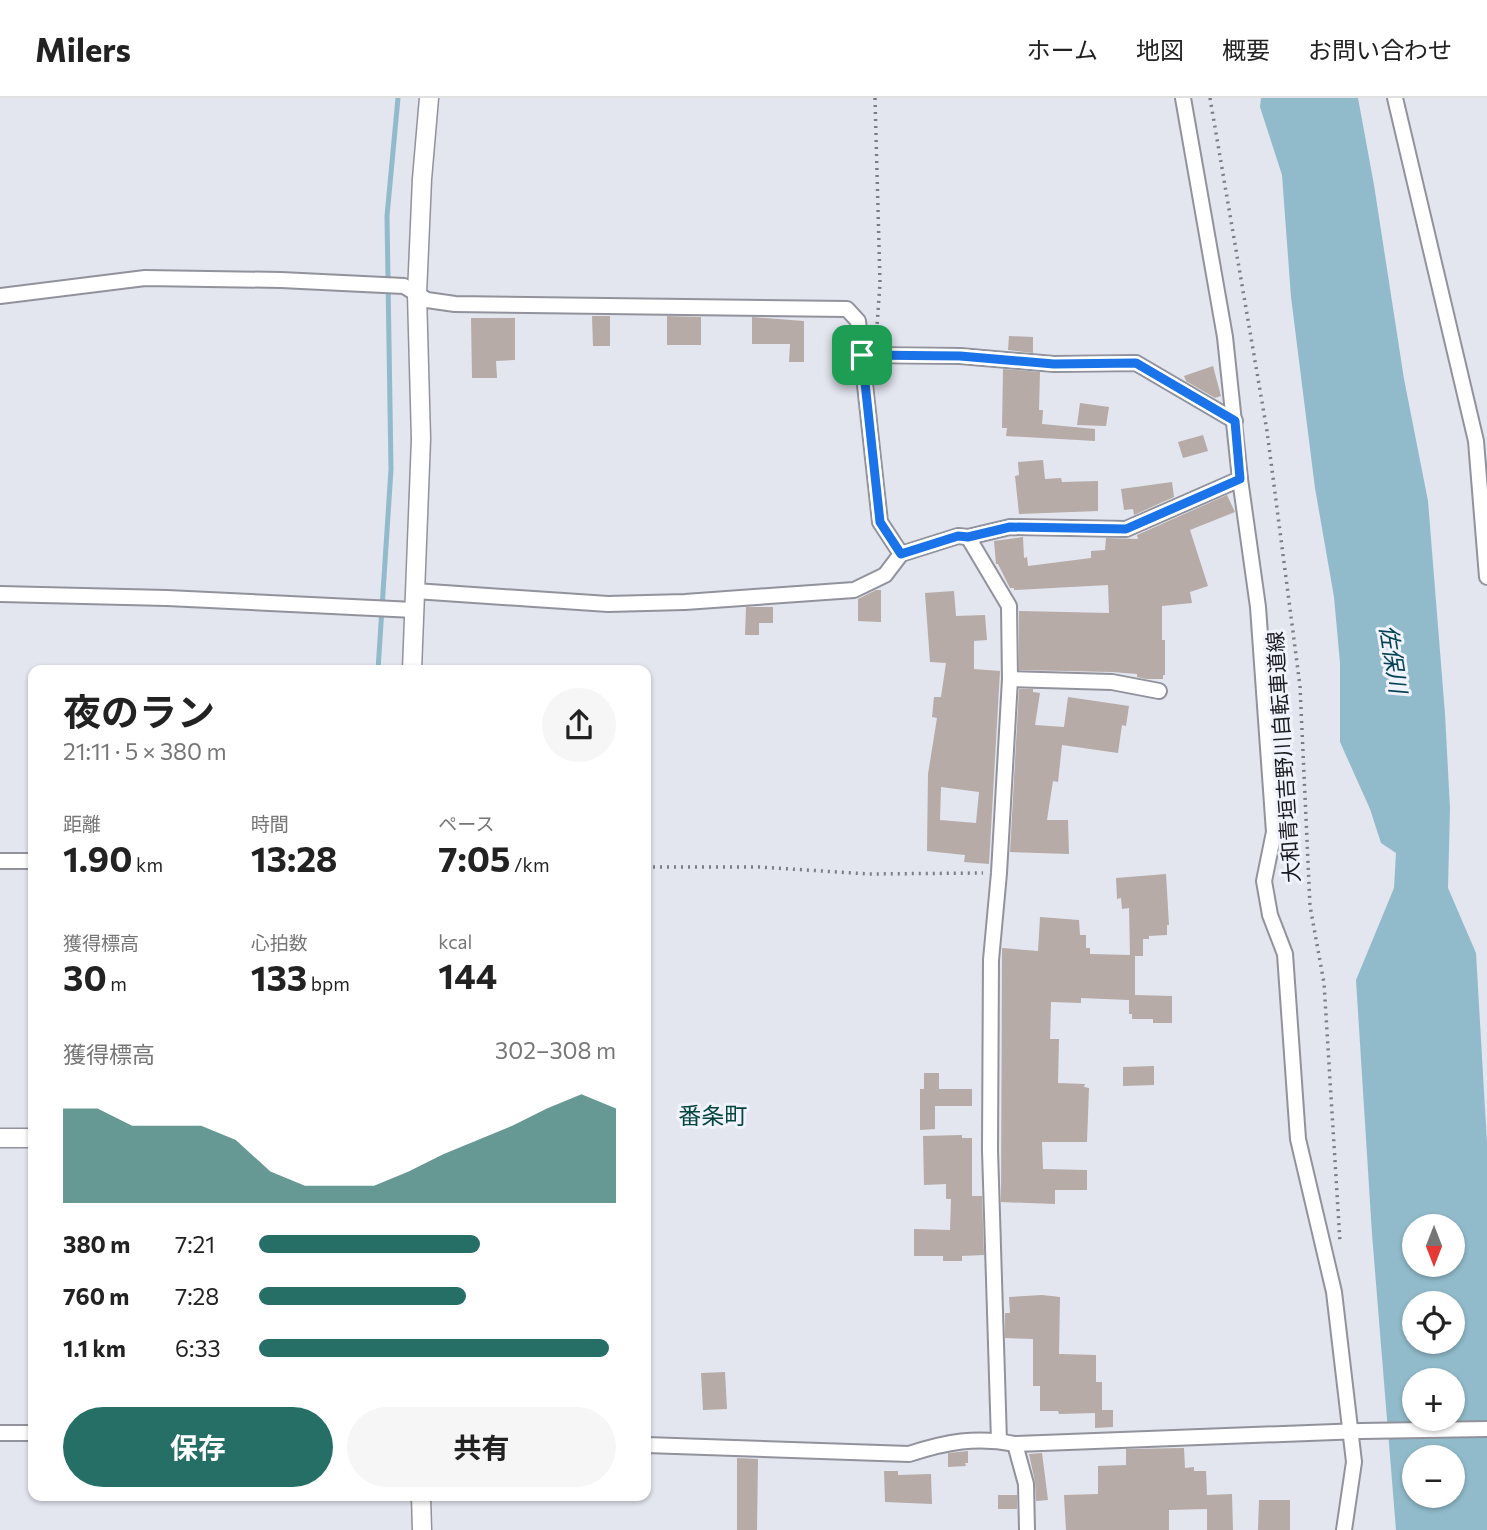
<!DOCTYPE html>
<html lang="ja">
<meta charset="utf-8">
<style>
:root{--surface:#fff;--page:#f6f6f6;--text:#222;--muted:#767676;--line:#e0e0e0;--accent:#266f67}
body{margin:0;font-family:Commissioner,"Noto Sans JP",sans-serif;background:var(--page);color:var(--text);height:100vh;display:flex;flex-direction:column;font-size:26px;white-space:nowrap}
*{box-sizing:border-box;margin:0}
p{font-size:23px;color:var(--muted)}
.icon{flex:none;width:38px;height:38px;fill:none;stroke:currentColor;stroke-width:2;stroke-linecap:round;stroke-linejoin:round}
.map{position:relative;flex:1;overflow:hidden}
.side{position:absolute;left:28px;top:567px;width:623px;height:836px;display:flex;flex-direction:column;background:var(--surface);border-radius:14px;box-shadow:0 2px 5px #0004}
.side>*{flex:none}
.needle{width:46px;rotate:180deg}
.buttons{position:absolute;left:1402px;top:1116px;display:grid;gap:14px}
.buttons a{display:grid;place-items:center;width:63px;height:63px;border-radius:50%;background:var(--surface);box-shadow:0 2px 5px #0004;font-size:35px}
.pin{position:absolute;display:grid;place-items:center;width:60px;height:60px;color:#fff;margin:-30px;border-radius:14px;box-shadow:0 4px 10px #0006}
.round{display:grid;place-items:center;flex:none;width:74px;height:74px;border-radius:37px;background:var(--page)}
.headline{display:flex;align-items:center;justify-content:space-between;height:119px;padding:0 35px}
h1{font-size:38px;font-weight:700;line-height:52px}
.stats{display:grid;grid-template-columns:repeat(3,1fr);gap:10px;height:119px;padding:7px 35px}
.stats div{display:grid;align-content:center}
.stats b{font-size:35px;font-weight:700}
.stats small{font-size:19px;font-weight:400}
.stats p{font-size:19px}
.chart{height:196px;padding:14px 35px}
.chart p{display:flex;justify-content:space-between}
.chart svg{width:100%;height:126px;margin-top:7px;fill:var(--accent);opacity:.7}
.primary-button{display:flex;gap:14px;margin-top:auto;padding:14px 35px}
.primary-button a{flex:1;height:80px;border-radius:42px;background:var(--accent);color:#fff;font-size:28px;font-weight:700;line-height:80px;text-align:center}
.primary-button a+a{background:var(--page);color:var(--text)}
ul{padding:0 35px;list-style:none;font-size:23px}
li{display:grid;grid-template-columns:112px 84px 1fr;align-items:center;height:52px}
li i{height:18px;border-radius:9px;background:var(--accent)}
header{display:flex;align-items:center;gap:42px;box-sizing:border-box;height:98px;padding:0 35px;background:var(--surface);border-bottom:2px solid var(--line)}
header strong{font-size:33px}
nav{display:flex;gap:38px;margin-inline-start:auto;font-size:24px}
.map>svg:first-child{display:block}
.water{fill:#91bbcb;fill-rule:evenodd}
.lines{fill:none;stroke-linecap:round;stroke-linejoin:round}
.stream{stroke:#91bbcb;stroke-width:5}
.building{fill:#b6aba7;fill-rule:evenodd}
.minor-casing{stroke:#91929c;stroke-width:18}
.tertiary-casing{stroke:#91929c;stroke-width:21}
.path{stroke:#7b7d83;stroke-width:3.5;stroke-dasharray:2 5;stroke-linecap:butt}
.minor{stroke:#fff;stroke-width:14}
.tertiary{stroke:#fff;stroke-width:18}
.route-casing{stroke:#fff;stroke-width:14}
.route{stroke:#1a73e8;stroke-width:9}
.labels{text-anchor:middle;stroke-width:6;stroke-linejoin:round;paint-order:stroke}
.street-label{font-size:21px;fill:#1a1b1e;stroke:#f0f2fc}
.water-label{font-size:23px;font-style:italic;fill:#054255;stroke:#f0f2fc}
.neighbourhood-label{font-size:23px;fill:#04453f;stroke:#f0f2fc}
</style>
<header>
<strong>Milers</strong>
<nav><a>ホーム</a><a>地図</a><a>概要</a><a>お問い合わせ</a></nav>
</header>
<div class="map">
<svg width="1487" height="1432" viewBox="0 0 1487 1432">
<rect width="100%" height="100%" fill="#e3e5ef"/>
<path class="water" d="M 1261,0 L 1358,0 L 1374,87 L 1404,281 L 1428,403 L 1445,616 L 1450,710 L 1448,790 L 1476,855 L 1487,1045 L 1487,1432 L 1396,1432 L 1372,1136 L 1356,882 L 1394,790 L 1396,755 L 1381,745 L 1370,711 L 1340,644 L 1340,565 L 1334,499 L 1315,390 L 1291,199 L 1282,77 L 1260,9 ZM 1414,1129 L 1452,1129 L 1452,1167 L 1414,1167 ZM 1414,1206 L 1452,1206 L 1452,1244 L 1414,1244 ZM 1414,1283 L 1452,1283 L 1452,1321 L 1414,1321 ZM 1414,1360 L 1452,1360 L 1452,1398 L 1414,1398 Z"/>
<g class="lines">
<path class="stream" d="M 378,572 L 391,371 L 387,118 L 398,0"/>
</g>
<g class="building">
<path d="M 592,218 L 610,218 L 610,248 L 593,248 Z"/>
<path d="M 667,218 L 701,219 L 701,247 L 667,247 Z"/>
<path d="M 752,219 L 804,223 L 804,264 L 789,264 L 790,246 L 752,246 Z"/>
<path d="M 471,220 L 515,220 L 515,262 L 496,263 L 497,280 L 472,280 Z"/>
<path d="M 1009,238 L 1033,239 L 1033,255 L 1008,252 Z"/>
<path d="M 1213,268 L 1221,298 L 1215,300 L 1186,283 L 1184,278 Z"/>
<path d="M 1003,271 L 1040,274 L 1039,312 L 1043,312 L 1042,326 L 1095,331 L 1095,343 L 1006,338 L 1007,330 L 1002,330 Z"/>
<path d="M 1080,305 L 1109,309 L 1106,328 L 1077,327 Z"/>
<path d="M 1203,337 L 1208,353 L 1183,360 L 1178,344 Z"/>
<path d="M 1043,362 L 1045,381 L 1061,380 L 1062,384 L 1098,383 L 1098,413 L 1019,416 L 1015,378 L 1019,377 L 1018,364 Z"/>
<path d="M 1172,384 L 1174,399 L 1134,417 L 1133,411 L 1124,412 L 1121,391 Z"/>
<path d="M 1227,397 L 1235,414 L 1190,432 L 1208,488 L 1190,494 L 1192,505 L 1162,508 L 1162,542 L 1165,542 L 1165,577 L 1163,577 L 1163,581 L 1146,581 L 1137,579 L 1137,576 L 1112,574 L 1019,572 L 1019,513 L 1109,515 L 1108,487 L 1014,492 L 1014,490 L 1010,490 L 998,466 L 996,466 L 994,443 L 1023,439 L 1024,460 L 1027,459 L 1028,468 L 1091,460 L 1091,453 L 1105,452 L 1106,440 L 1138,441 L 1137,437 Z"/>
<path d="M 876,492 L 881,492 L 881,524 L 858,523 L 858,501 Z"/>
<path d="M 954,493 L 956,518 L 985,517 L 987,542 L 974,543 L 974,571 L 1000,573 L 989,766 L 964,764 L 965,757 L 927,753 L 928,676 L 937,620 L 932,619 L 934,599 L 941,599 L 946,565 L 930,564 L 925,495 ZM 941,689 L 979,694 L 976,725 L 940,722 Z"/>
<path d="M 746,509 L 773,509 L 773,525 L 759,525 L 759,537 L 745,537 Z"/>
<path d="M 1019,591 L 1033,591 L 1033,594 L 1040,595 L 1035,627 L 1064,629 L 1068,599 L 1129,608 L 1126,628 L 1122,627 L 1118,655 L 1062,647 L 1058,684 L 1053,683 L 1047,722 L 1068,722 L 1069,756 L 1010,754 Z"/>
<path d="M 1166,776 L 1169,827 L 1167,827 L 1167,837 L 1149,838 L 1149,841 L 1143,841 L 1143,858 L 1135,858 L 1135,897 L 1172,898 L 1172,925 L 1153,925 L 1153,921 L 1132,921 L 1132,916 L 1129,916 L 1129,902 L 1081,900 L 1081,905 L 1051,904 L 1050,941 L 1059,941 L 1058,985 L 1085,986 L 1084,989 L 1089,990 L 1087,1044 L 1042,1044 L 1043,1071 L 1087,1072 L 1087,1092 L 1055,1092 L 1055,1106 L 1001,1104 L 1002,850 L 1038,853 L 1040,819 L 1079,822 L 1080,837 L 1086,837 L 1086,850 L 1090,850 L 1090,856 L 1130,857 L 1129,810 L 1122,811 L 1121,800 L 1117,801 L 1116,780 Z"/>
<path d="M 1154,968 L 1154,987 L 1123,988 L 1123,969 Z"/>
<path d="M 924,975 L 939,975 L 939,991 L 972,991 L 972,1008 L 935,1008 L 935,1031 L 920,1032 L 920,991 L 924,991 Z"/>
<path d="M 962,1037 L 962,1040 L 972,1040 L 972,1098 L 982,1098 L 984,1157 L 962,1158 L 962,1163 L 943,1163 L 943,1158 L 914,1158 L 914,1131 L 950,1132 L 951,1101 L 946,1101 L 946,1086 L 924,1087 L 923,1038 Z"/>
<path d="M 1042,1197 L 1060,1199 L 1059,1256 L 1096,1257 L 1096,1284 L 1102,1284 L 1102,1312 L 1113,1312 L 1113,1329 L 1095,1330 L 1095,1315 L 1059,1316 L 1058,1313 L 1040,1313 L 1040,1288 L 1033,1288 L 1033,1241 L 1005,1240 L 1005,1215 L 1010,1215 L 1009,1199 Z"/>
<path d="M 725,1274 L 727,1311 L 703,1312 L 701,1275 Z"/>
<path d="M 1184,1350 L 1185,1370 L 1194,1369 L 1194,1373 L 1206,1373 L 1207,1397 L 1232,1396 L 1233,1432 L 1207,1432 L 1207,1411 L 1169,1412 L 1169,1432 L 1066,1432 L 1064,1397 L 1098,1396 L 1098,1368 L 1126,1367 L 1126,1351 Z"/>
<path d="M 968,1353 L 968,1365 L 965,1365 L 966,1368 L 948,1369 L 948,1355 Z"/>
<path d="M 1042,1355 L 1048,1402 L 1036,1403 L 1035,1384 L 1029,1356 Z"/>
<path d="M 737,1360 L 758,1361 L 757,1432 L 737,1432 Z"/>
<path d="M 884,1373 L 898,1373 L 898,1377 L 931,1376 L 932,1406 L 885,1404 Z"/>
<rect x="998" y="1397" width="19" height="14"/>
<path d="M 1259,1402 L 1290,1402 L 1290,1432 L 1258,1432 Z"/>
</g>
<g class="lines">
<g class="minor-casing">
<g id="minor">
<path d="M 1183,0 L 1225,239 L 1240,381 L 1258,509 L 1274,734 L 1264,783 L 1270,817 L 1285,856 L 1298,1041 L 1334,1194 L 1354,1364 L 1344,1432"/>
<path d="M 1395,0 L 1476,343 L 1487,479"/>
<path d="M 0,198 L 145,180 L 281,182 L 404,188 L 427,202 L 455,206 L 847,211 L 858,223 L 880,424 L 901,456"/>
<path d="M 862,257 L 960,258 L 1054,266 L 1136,265 L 1235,323"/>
<path d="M 968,439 L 1009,508 L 1010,581 L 999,775 L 991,862 L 990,1052 L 999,1343"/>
<path d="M 415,493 L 608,506 L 685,504 L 854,492 L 885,477 L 901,456 L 958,438 L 968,439 L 1010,429 L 1126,431 L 1240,381"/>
<path d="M 0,496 L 167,500 L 414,512"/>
<path d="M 1010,581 L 1112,584 L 1159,593"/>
<path d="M 0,763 L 33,763"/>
<path d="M 0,1335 L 33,1335"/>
<path d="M 1015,1346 L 1026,1386 L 1027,1432"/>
<path d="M 646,1347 L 909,1356 C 946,1344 976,1338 1015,1346 L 1361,1333 L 1487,1331"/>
</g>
</g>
<g class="tertiary-casing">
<g id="tertiary">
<path d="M 412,572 L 421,341 L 417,196 L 422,81 L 429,0"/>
<path d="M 0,1040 L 33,1040"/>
<path d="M 421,1398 L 422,1432"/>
</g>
</g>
<g class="path">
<path d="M 875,0 L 880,185 L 876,242"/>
<path d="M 1210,0 L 1267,333 L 1300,588 L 1310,808 L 1324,885 L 1340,1144"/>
<path d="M 646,769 L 759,769 L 869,776 L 983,775"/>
</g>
<use href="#minor" class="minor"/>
<use href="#tertiary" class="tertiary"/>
</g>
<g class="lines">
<g class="route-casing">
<path id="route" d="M 862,257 L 960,258 L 1054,266 L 1136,265 L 1235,323 L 1240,381 L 1126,431 L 1010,429 L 968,439 L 958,438 L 901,456 L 880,424 Z"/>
</g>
<use href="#route" class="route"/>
</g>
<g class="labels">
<g class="street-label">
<text transform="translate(1284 659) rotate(-94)" y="7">大和青垣吉野川自転車道線</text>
</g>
<g class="water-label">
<text transform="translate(1393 561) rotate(81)" y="8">佐保川</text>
</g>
<g class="neighbourhood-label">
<text x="713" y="1026">番条町</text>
</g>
</g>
</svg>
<div class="buttons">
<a><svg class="needle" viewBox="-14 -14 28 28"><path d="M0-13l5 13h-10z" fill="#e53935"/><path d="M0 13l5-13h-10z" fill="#767676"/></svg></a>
<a><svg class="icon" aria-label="locate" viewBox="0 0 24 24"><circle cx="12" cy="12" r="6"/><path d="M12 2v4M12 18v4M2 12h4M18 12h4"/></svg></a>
<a>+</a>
<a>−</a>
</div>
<div class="pin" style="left:862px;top:257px;background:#1e9e55"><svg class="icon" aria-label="arrive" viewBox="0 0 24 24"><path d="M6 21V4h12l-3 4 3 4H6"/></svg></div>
<section class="side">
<div class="headline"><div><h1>夜のラン</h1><p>21:11 · 5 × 380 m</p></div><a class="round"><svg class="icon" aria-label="share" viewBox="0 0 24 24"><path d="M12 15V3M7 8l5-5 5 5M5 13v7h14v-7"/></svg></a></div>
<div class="stats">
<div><p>距離</p><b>1.90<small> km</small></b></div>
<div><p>時間</p><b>13:28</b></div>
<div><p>ペース</p><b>7:05<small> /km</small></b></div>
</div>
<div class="stats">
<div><p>獲得標高</p><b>30<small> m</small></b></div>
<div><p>心拍数</p><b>133<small> bpm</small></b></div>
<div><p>kcal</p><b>144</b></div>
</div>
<div class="chart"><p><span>獲得標高</span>302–308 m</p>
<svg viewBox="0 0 160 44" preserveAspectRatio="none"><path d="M0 44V11L10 11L20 17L30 17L40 17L50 22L60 33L70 38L80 38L90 38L100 33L110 27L120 22L130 17L140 11L150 6L160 11V44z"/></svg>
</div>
<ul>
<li><b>380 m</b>7:21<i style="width:62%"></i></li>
<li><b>760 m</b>7:28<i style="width:58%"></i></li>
<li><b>1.1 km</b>6:33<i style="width:98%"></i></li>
</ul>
<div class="primary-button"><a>保存</a><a>共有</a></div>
</section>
</div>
